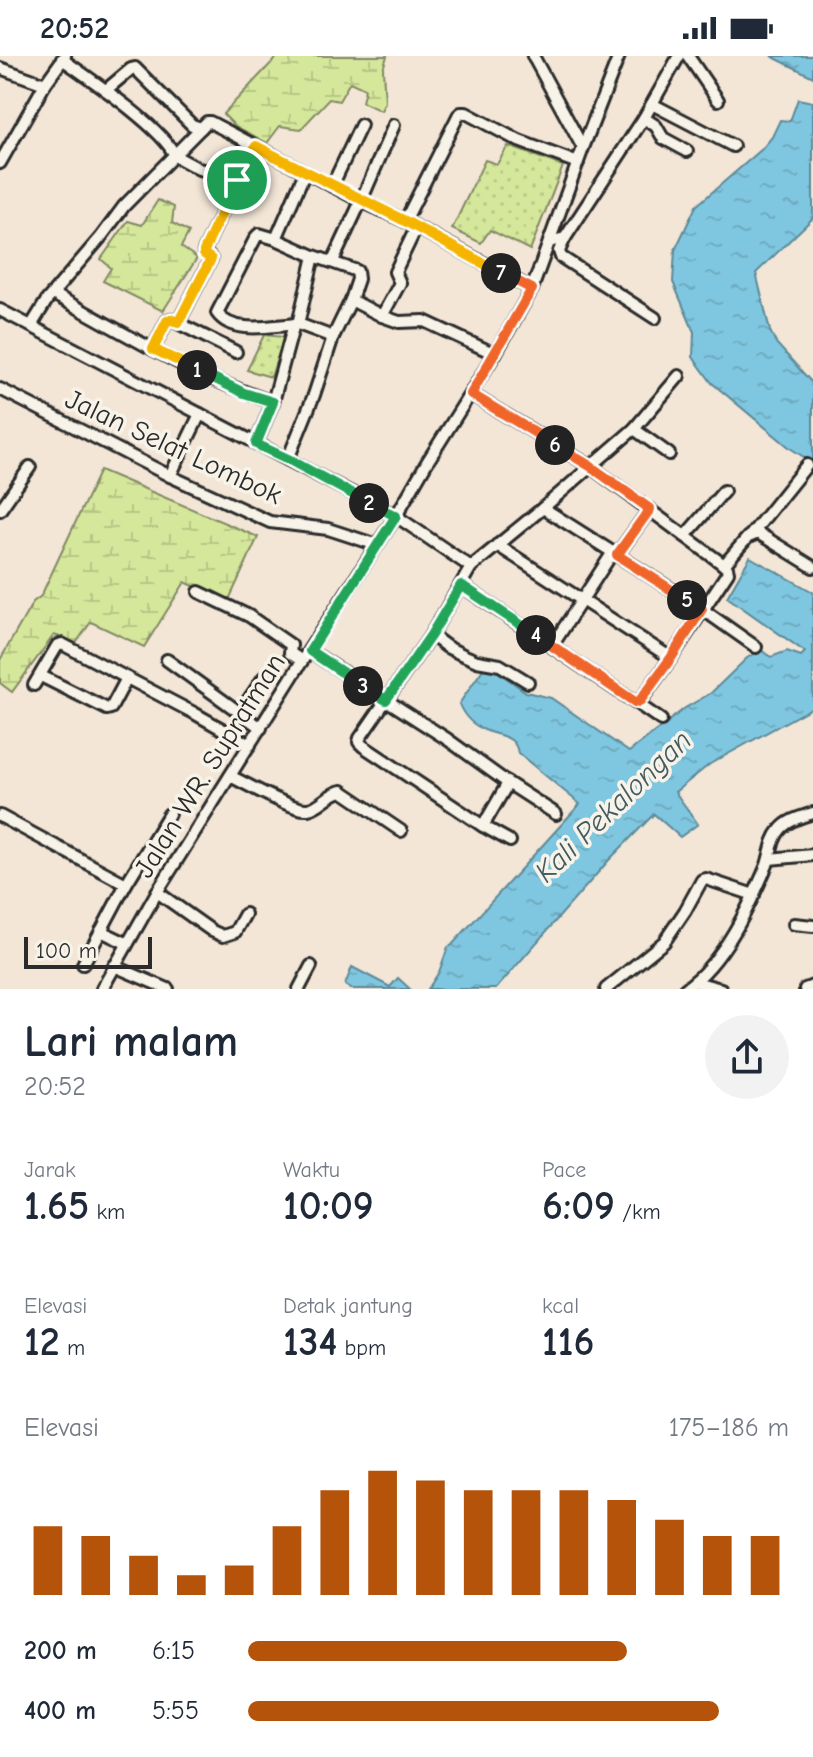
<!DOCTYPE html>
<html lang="id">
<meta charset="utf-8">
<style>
:root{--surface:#fff;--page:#f2f2f3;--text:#1f2937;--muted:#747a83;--accent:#b45309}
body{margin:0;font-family:"Comic Neue",sans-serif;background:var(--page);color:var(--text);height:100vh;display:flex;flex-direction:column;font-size:30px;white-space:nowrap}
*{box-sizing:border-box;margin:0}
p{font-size:26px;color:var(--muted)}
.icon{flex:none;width:44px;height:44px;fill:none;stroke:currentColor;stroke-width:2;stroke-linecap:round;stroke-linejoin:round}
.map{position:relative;height:933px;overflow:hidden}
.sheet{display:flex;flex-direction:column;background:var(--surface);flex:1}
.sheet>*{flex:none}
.scale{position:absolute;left:24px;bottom:20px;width:128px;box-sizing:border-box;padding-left:8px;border:4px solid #2b2b2b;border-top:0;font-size:22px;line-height:28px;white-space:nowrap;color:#2b2b2b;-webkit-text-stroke:6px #f7f3e8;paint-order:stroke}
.pin{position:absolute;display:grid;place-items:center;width:68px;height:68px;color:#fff;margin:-34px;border:4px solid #fff;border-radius:50%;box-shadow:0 2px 8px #0007}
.km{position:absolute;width:40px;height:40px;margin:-20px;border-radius:50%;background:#222;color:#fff;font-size:22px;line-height:40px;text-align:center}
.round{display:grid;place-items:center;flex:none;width:84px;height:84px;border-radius:42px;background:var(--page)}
.overview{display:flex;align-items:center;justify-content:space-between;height:136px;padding:0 24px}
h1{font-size:44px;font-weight:800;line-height:60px}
.stats{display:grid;grid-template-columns:repeat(3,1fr);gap:12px;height:136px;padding:8px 24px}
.stats div{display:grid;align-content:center}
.stats b{font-size:40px;font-weight:800}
.stats small{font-size:22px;font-weight:400}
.stats p{font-size:22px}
.chart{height:224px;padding:16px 24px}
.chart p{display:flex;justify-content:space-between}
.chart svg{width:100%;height:144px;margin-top:8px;stroke:var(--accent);stroke-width:6}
ul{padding:0 24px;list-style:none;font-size:26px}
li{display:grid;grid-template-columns:128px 96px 1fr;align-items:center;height:60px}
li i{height:20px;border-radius:10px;background:var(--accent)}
.status{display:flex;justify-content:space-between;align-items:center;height:56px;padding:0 40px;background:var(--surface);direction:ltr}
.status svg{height:22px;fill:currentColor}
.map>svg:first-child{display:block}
.grass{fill:url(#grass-dots);stroke:#808963;stroke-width:2}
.wetland{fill:url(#wetland-marsh);stroke:#808963;stroke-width:2}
.water{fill:url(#water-ripples);stroke:#5d8998;stroke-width:2}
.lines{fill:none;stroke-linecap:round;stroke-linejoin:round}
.minor-casing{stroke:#2b2b2b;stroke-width:16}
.minor{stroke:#f7f3e8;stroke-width:10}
.split-1-casing{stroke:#fff;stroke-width:16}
.split-2-casing{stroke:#fff;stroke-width:16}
.split-3-casing{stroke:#fff;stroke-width:16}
.split-4-casing{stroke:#fff;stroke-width:16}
.split-5-casing{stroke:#fff;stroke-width:16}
.split-6-casing{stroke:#fff;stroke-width:16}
.split-7-casing{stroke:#fff;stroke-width:16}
.split-8-casing{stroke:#fff;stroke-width:16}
.split-9-casing{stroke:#fff;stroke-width:16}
.split-1{stroke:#f5b400;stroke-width:10}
.split-2{stroke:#22a559;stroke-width:10}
.split-3{stroke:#22a559;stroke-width:10}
.split-4{stroke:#22a559;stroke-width:10}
.split-5{stroke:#f0652b;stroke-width:10}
.split-6{stroke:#f0652b;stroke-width:10}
.split-7{stroke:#f0652b;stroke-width:10}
.split-8{stroke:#f5b400;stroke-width:10}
.split-9{stroke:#f5b400;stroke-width:10}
.labels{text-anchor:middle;stroke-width:7;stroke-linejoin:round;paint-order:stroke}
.street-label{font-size:28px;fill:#2b2b2b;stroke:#f7f3e8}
.water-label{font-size:30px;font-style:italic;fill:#445a61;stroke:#f7f3e8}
</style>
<div class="status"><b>20:52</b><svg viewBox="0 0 49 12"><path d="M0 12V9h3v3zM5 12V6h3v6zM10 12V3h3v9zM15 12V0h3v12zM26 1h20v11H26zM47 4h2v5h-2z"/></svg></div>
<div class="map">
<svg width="813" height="933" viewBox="0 0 813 933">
<defs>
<pattern id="grass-dots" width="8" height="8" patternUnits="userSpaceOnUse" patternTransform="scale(2)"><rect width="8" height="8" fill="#d5e79b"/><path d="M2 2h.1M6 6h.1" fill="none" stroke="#b7c686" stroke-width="1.8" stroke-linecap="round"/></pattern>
<pattern id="wetland-marsh" width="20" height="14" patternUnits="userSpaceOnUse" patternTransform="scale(2)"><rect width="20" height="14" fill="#d5e79b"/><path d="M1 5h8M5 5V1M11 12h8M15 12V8" fill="none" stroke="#b7c686"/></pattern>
<pattern id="water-ripples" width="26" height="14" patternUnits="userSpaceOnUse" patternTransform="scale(2)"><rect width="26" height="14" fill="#7fc7e0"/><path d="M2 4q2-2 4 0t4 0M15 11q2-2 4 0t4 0" fill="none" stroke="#6eabc0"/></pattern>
</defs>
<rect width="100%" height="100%" fill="#f3e6d7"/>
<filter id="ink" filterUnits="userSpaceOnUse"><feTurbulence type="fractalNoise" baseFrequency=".0125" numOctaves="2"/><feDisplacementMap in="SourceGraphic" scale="16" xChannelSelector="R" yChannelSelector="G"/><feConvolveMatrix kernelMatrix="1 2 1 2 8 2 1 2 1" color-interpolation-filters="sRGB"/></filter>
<g filter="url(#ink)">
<g class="grass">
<path d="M 508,90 L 563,110 L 530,194 L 490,174 L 481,187 L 452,173 L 485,104 L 497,108 Z"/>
<path d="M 264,279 L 284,281 L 271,321 L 247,314 Z"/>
</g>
<g class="wetland">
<path d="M 278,0 L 387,0 L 383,13 L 385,46 L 381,55 L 362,46 L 365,33 L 350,26 L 339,45 L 329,43 L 301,73 L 280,70 L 267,87 L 235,70 L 223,58 Z"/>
<path d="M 158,144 L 174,151 L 172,167 L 189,176 L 181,191 L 197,202 L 163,255 L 103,225 L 111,212 L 101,203 L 128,165 L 142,169 Z"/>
<path d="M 100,414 L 258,481 L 228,546 L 185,526 L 144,591 L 91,566 L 76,587 L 54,579 L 12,636 L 0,627 L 0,604 L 33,546 L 41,540 Z"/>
</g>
<g class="water">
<path d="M 771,0 L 813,0 L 813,21 Z"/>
<path d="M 798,43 L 813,46 L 813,162 L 756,217 L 770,275 L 776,287 L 813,328 L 813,407 L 790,392 L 712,327 L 693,301 L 694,276 L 673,226 L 675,194 L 696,150 L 762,93 L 772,81 L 780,64 L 790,65 Z"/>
<path d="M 750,501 L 813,536 L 813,651 L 710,708 L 675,736 L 698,768 L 680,781 L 654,758 L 609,804 L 496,933 L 428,933 L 439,916 L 448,891 L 451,890 L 580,748 L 518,697 C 515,679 501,681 487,675 C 474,670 464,661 459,648 L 483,613 L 494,613 L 526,636 L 551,642 L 629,696 L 685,652 L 711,637 L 747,602 L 761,594 L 771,601 L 787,595 L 801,600 L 805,596 L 727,541 Z"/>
<path d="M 352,911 L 390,931 L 398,922 L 410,933 L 351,933 L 345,929 Z"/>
</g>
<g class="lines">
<g class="minor-casing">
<g id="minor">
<path d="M 533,0 L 583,92"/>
<path d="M 688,0 L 718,44"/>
<path d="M 62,3 C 89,22 164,73 175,100 L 199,113 L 237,124 L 204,195 L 211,203 L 178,267 L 171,263 L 167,265 L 153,293"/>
<path d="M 0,12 L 45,28"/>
<path d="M 106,34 L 131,13 L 135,12 L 192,69 L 201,72 L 207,66 L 210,66 L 361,145 L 405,165 L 532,233"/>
<path d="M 652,48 L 733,90"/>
<path d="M 644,62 L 656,70 L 663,82 L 687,95"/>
<path d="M 0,107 L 45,28 L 65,0"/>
<path d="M 237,124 L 256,90"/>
<path d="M 332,130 L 361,69"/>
<path d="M 405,165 L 458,60 L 461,57 L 466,57 L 519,85 L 578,107"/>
<path d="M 565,182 L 559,195 L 561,201 L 655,262"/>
<path d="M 276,183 L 305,116"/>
<path d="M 549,186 L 565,182 L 644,62 L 679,0"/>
<path d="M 333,205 L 361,145 L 394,69"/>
<path d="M 53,238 C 124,277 195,321 273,346"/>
<path d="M 351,244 L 382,260 L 399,266 L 424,265 L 495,298"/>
<path d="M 0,254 L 396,460 L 471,511"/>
<path d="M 382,260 L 400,227 L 395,216 L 416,172"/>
<path d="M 178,267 L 236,296"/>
<path d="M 298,268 L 333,281"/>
<path d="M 31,270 L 47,244 L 101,181 L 124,150 L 201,72"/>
<path d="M 0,333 L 170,420 L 270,466 L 328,473 L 377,489"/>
<path d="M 634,373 L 669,398"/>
<path d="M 256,388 L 273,346 L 294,268"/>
<path d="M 288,403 L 314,339 L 333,281 L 351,244 L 358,223 L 357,215 L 314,200 L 276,183 L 259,178 L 256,181 L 217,257 C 233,280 274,269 298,268 L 314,200"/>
<path d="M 170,420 L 200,358"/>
<path d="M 543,452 L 702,553 L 756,591"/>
<path d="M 0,454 L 30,411"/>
<path d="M 685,480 L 724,435"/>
<path d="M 750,480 L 807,409"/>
<path d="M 497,489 L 671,602"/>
<path d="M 617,499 L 650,453"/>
<path d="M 724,509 L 748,481 L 758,477 L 813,511"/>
<path d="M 461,529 L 636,647 L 641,644 L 671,602 L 728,516 L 727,512 L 720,506 L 590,410 L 471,338"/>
<path d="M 199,536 L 249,560 L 291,589 L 290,597 L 302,605"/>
<path d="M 431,579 L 447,591 L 463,599 L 477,605 L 500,609 L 528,626"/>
<path d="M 552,590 L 613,496"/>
<path d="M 310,595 L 447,683 L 508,727 L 556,758"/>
<path d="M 167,604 L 261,672"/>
<path d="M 41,620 L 107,653 L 111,652 L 127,622"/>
<path d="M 34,629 L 57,590 L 62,588 L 194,657 L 250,689"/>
<path d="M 635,646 L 661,664"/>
<path d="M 240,656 L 264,621"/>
<path d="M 230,720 C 245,727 293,755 308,753 C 321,751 328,737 342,735 L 401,775"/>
<path d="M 0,760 L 126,828 L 101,875 L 126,887"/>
<path d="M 483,770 L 508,727"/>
<path d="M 510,785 L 483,770 L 363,690 L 359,686 L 360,682 L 431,579 L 471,511 L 543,452 L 634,373 L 679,320"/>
<path d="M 769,803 L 813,799"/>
<path d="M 126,828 L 169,758"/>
<path d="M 157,836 L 212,875 L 223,880 L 235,876 L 245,858"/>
<path d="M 794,868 L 813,870"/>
<path d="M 83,908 L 101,875"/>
<path d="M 114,910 L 168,933"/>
<path d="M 695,926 L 721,933"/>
<path d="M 102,933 L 157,836 L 302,605 L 396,460 L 426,408 L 495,298 L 532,233 L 583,92 L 619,0"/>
<path d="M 299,933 L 311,910"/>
<path d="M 606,933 L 664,886 L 685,855 L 702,824 L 706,823 L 754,839"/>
<path d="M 685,933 C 724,906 749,851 767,809 C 771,797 772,783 780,774 C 788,764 801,761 813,757"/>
<path d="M 805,933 L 813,930"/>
</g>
</g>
<use href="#minor" class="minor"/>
</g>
</g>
<g class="lines" filter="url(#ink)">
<g class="split-1-casing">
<path id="split-1" d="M 197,314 L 153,293 L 167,265 L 171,263 L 178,267 L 211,203 L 204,198 L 204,195 L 237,124"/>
</g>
<g class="split-2-casing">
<path id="split-2" d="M 197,314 L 244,337 L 273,346 L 256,388 L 288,403 L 369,447"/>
</g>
<g class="split-3-casing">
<path id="split-3" d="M 363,630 L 310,595 L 396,460 L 369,447"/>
</g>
<g class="split-4-casing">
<path id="split-4" d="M 363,630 L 386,644 L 431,579 L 461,529 L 536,579"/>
</g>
<g class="split-5-casing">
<path id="split-5" d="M 536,579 L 635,646 L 639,646 L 671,602 L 702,553 L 687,544"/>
</g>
<g class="split-6-casing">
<path id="split-6" d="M 555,389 L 590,410 L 650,453 L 617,499 L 687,544"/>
</g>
<g class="split-7-casing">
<path id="split-7" d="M 501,217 L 532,233 L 471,338 L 555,389"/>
</g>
<g class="split-8-casing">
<path id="split-8" d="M 275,100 L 405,165 L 501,217"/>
</g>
<g class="split-9-casing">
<path id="split-9" d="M 237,124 L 256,90 L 275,100"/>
</g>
<use href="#split-1" class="split-1"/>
<use href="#split-2" class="split-2"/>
<use href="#split-3" class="split-3"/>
<use href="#split-4" class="split-4"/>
<use href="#split-5" class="split-5"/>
<use href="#split-6" class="split-6"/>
<use href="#split-7" class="split-7"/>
<use href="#split-8" class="split-8"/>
<use href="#split-9" class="split-9"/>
</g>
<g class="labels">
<g class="street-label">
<text transform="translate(174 390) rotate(25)" y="10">Jalan Selat Lombok</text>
<text transform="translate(209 709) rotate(-58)" y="10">Jalan WR. Supratman</text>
</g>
<g class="water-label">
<text transform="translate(613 750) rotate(-44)" y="10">Kali Pekalongan</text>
</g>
</g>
</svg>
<div class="scale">100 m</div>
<div class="pin" style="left:237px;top:124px;background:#1e9e55"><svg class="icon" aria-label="arrive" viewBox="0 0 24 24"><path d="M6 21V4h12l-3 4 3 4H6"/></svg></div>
<b class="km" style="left:197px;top:314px">1</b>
<b class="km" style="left:369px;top:447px">2</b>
<b class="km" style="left:363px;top:630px">3</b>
<b class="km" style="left:536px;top:579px">4</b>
<b class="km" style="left:687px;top:544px">5</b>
<b class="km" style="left:555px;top:389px">6</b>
<b class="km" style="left:501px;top:217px">7</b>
</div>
<section class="sheet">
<div class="overview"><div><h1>Lari malam</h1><p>20:52</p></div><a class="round"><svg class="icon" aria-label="share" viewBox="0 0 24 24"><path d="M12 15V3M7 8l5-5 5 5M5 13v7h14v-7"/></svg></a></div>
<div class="stats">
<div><p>Jarak</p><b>1.65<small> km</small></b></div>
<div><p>Waktu</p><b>10:09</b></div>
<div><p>Pace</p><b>6:09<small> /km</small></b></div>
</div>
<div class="stats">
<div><p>Elevasi</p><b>12<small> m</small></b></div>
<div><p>Detak jantung</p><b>134<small> bpm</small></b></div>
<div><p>kcal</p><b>116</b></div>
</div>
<div class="chart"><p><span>Elevasi</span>175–186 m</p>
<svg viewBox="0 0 160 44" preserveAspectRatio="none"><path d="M5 44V23M15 44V26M25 44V32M35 44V38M45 44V35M55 44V23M65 44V12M75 44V6M85 44V9M95 44V12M105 44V12M115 44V12M125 44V15M135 44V21M145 44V26M155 44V26"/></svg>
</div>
<ul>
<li><b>200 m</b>6:15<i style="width:70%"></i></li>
<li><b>400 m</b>5:55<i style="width:87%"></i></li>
</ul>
</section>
